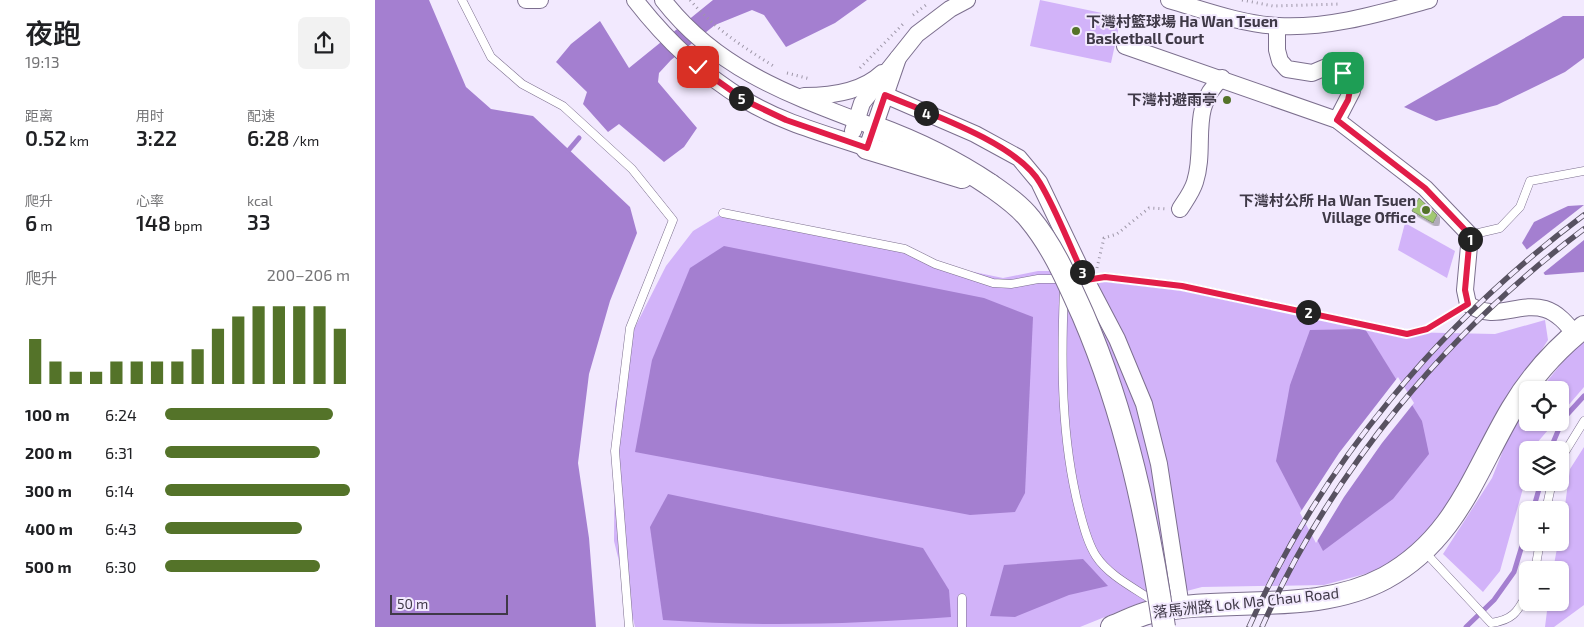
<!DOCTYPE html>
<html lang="zh">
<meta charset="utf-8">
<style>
:root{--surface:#fff;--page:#f2f2f2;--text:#202124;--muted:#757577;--accent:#547329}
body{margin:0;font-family:"Exo 2","Noto Sans SC",sans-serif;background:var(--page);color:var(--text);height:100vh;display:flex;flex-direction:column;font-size:19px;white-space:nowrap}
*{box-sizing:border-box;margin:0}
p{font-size:16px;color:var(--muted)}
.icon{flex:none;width:28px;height:28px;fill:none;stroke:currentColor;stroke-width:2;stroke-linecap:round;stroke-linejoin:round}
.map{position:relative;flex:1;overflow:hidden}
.panel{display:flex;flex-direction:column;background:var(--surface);width:375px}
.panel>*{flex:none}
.controls{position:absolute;left:1144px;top:381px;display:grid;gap:10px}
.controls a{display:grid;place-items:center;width:50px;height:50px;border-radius:8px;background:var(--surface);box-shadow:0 1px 4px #0004;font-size:25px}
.scale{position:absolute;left:15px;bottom:12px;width:118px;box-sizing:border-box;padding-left:5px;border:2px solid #3f3947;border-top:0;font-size:14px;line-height:18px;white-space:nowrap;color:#3f3947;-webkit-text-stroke:4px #f2e9fe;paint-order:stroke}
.pin{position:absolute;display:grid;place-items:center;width:42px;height:42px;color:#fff;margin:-21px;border-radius:10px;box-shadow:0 2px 8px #0006}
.km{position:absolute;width:25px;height:25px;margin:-12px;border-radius:50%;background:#222;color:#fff;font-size:14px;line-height:25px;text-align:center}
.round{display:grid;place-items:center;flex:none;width:52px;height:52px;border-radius:8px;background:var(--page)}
.summary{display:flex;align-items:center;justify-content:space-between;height:85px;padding:0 25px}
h1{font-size:28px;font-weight:600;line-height:38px}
.figures{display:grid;grid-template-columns:repeat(3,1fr);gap:8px;height:85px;padding:5px 25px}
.figures div{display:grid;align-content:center}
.figures b{font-size:21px;font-weight:600}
.figures small{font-size:14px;font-weight:400}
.figures p{font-size:14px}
.chart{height:140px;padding:10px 25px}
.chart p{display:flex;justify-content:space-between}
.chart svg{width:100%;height:90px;margin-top:5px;stroke:var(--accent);stroke-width:6}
ul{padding:0 25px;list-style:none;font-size:16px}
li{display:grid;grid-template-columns:80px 60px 1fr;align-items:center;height:38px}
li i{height:12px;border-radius:6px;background:var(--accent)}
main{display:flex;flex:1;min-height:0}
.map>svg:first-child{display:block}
.green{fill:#d2b3f9}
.water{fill:#a47fd0}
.pier{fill:#f2e9fe}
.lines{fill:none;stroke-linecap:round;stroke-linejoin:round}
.stream{stroke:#a47fd0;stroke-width:5}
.building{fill:#a0c871;stroke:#819171;filter:url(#shadow)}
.lane-casing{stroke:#7c6f8e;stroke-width:9}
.street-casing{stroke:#7c6f8e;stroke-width:18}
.secondary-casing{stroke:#7c6f8e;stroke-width:24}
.path{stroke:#9e97a8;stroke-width:3;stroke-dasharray:1 4;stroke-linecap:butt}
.lane{stroke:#fff;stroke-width:8}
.street{stroke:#fff;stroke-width:16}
.secondary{stroke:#fff;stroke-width:22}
.rail-casing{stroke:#585261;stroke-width:5.5}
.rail{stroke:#f2e9fe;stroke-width:4;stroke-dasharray:11;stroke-linecap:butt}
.secondary-bridge-casing{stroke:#7c6f8e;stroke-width:24;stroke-linecap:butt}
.secondary-bridge{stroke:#fff;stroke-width:22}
.route-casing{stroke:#fff;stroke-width:10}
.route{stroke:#e11d48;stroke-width:6}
.poi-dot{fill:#547329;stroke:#f2e9fe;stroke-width:2}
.labels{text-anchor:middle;stroke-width:4;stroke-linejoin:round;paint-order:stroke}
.poi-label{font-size:15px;font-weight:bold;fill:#3f3947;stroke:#f2e9fe;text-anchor:end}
.street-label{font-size:15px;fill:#3f3947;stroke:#f2e9fe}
</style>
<main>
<section class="panel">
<div class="summary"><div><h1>夜跑</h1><p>19:13</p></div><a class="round"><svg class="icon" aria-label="share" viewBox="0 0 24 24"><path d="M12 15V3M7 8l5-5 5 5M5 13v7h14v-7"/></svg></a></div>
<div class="figures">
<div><p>距离</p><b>0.52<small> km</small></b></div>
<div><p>用时</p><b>3:22</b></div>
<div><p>配速</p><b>6:28<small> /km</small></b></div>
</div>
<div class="figures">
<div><p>爬升</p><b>6<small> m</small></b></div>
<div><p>心率</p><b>148<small> bpm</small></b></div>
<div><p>kcal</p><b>33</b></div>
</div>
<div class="chart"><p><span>爬升</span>200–206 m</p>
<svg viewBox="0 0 160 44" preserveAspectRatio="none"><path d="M5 44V22M15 44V33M25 44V38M35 44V38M45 44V33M55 44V33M65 44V33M75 44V33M85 44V27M95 44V17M105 44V11M115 44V6M125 44V6M135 44V6M145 44V6M155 44V17"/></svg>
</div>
<ul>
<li><b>100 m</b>6:24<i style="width:91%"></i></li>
<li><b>200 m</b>6:31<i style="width:84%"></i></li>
<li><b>300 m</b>6:14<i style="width:100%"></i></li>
<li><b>400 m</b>6:43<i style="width:74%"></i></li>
<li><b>500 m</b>6:30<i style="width:84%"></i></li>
</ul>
</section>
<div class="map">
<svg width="1209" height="627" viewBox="0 0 1209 627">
<defs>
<filter id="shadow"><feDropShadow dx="4.5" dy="4.5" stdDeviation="0" flood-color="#0004"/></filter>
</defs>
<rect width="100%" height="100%" fill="#f2e9fe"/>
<g class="green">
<path d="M 665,0 L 746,17 L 736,63 L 655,46 Z"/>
<path d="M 348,213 L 530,249 L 560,264 L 628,278 L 663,271 L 681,271 L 807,286 L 1025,332 L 1120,334 L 1170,320 L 1173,340 L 1125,414 L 1070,518 L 1016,567 L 949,585 L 827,587 L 762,604 L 705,627 L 260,627 L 239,541 L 240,406 L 255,337 L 291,266 L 318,231 Z"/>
<path d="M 1030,223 L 1080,251 L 1072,278 L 1023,250 Z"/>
<path d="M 1209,342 L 1209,387 L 1185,415 L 1185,390 L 1165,390 L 1198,349 Z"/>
<path d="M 1152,406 L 1152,422 L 1179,423 L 1161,444 L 1160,450 L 1152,450 L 1152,474 L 1125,571 L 1108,592 L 1068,554 L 1117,478 L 1139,423 Z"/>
<path d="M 1209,447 L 1209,605 L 1179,627 L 1170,627 L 1173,603 L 1185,602 L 1185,570 L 1178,570 L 1183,543 L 1185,542 L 1195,469 Z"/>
</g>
<g class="water">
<path d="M 0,0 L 54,0 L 91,87 L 116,109 L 158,116 L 255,207 L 262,233 L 235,301 L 214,374 L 203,463 L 214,538 L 221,627 L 0,627 Z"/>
<path d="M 338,0 L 492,0 L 460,23 L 411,47 L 389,15 L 377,10 L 340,25 L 296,60 L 284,73 L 283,82 L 322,128 L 309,147 L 289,162 L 244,124 L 233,132 L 208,104 L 212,92 L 181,62 L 196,44 L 225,21 L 254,68 Z"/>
<path d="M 1188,16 L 1209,16 L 1209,58 L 1190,72 L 1122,105 L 1061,121 L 1029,107 Z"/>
<path d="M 1209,205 L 1209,272 L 1170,275 L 1147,243 L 1159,222 L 1193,206 Z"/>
<path d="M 349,246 L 609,298 L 658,317 L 650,493 L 640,512 L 595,515 L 260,452 L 277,360 L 315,268 Z"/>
<path d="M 990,329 L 1047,421 L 1054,454 L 1018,499 L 948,551 L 901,461 L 915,385 L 935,330 Z"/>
<path d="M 293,494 L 548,548 L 574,590 L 576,617 C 481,624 382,627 288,620 L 275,527 Z"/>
<path d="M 708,559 L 733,586 L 694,595 L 640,617 L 615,616 L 629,565 Z"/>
</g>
<g class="pier">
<path d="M 1209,205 L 1209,240 L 1167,274 L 1150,251 Z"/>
<path d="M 1023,377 L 1039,403 L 1007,443 L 969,497 L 941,543 L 925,513 L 964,453 Z"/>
</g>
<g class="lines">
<g class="stream">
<path d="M 193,151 L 204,138"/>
<path d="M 1175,450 L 1188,419 L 1209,396"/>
<path d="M 1158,510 L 1166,482"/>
<path d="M 1091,627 L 1119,600 L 1139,572 L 1152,529"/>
</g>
</g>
<path class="building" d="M 1044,198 L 1062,215 L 1058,223 L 1037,211 Z"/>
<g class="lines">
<g class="lane-casing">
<g id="lane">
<path d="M 87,0 L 116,57 L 147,84 L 188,106 L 257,169 L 298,220 L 255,328 L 240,451 L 254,627"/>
<path d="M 348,213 L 530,249 L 560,264 L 618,283 L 636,284 L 663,279 L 688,279"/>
<path d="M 1095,235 L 1125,228 L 1145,207 L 1155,181 L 1209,171"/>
<path d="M 711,280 L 730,277 L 807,286 L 1032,334 L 1052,329 L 1093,304"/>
<path d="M 689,290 C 686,363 686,438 704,509 C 708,524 712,542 721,556 C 734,576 761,589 780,602"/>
<path d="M 1185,460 L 1209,421"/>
<path d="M 1171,510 L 1177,482"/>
<path d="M 1049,551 L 1116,623 C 1137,620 1142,613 1152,594"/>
<path d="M 1160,570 L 1165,542"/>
<path d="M 587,598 L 587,627"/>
</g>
</g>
<g class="street-casing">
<g id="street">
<path d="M 151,0 L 165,0"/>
<path d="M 260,0 C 291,40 327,74 370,100 C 408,123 451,134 492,148 L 523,58"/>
<path d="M 288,0 C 343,71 418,96 499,127"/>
<path d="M 794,0 C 829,10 866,24 903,26 C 953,29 1006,13 1054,0"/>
<path d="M 902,26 L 902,50 L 905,61 L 912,69 L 937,73 L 956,65 L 969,73 L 977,81 L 977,91 L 962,120"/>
<path d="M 750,46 L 962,120 L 1050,188 L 1095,235 L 1090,290 L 1093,304 C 1120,323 1143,301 1170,309 C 1183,313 1192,324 1200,334"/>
<path d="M 510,95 L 600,134 L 644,158 L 664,182 L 711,280 L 742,339 L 769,404 L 784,464 L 806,607"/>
<path d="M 429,96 C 455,96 487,92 507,73"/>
<path d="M 478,131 L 487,103 L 542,34 L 575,9 L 592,0"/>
<path d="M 805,209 C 810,201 817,192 820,182 C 832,145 813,108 847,78"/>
</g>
</g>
<g class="secondary-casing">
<g id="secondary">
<path d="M 499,127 C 540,142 578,160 615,185"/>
<path d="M 492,148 L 587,177"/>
<path d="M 737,627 C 750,622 763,615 776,612 C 853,595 939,616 1010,578 C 1081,539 1099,473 1137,409 C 1156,377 1180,350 1209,327"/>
</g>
</g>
<g class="path">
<path d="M 315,0 C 340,29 368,47 400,67"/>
<path d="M 867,0 L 898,6 L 966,4"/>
<path d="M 538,15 L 551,5"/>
<path d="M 485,68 L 529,23"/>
<path d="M 412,73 L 435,79"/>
<path d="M 722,268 L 729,238 L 742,234 L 774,208 L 792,209"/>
</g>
<use href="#lane" class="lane"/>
<use href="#street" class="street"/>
<use href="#secondary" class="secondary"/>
<g class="rail-casing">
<g id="rail">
<path d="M 874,627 C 947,463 1066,322 1209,215"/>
<path d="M 887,627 C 957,470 1072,332 1209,229"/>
</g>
</g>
<use href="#rail" class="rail"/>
<g class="secondary-bridge-casing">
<path id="secondary-bridge" d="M 615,185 C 629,195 644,205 655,219 C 679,248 693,282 708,315 C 751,415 773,520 789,627"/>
</g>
<use href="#secondary-bridge" class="secondary-bridge"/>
</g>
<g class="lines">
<g class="route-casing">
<path id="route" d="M 323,67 L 371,101 L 411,120 L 492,148 L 510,95 C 553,113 642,143 665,183 C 683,213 695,248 711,280 L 730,277 L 807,286 L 1032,334 L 1052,329 L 1093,304 L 1090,290 L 1095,235 L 1050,188 L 962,120 L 973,100 L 977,81 L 968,73"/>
</g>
<use href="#route" class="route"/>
</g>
<g class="poi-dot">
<circle cx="701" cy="31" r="5"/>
<circle cx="852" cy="100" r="5"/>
<circle cx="1051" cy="210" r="5"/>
</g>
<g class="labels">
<g class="poi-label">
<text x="711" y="27" text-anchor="start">下灣村籃球場 Ha Wan Tsuen<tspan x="711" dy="17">Basketball Court</tspan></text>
<text x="842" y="105">下灣村避雨亭</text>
<text x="1041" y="206">下灣村公所 Ha Wan Tsuen<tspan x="1041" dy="17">Village Office</tspan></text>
</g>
<g class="street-label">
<text transform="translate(871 603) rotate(-6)" y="5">落馬洲路 Lok Ma Chau Road</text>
</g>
</g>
</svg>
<div class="controls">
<a><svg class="icon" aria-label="locate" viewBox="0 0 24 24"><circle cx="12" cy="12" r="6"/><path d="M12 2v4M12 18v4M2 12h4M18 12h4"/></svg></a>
<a><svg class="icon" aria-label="layers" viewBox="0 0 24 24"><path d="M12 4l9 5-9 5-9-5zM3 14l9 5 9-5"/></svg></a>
<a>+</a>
<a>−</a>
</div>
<div class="scale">50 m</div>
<div class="pin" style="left:968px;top:73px;background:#1e9e55"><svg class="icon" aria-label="arrive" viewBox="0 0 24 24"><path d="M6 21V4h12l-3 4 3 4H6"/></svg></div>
<div class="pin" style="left:323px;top:67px;background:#d93025"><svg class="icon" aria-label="check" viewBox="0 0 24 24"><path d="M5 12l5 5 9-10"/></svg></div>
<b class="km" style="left:1095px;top:239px">1</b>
<b class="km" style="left:933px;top:312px">2</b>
<b class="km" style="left:707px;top:272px">3</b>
<b class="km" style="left:551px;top:113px">4</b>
<b class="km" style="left:366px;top:98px">5</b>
</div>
</main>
